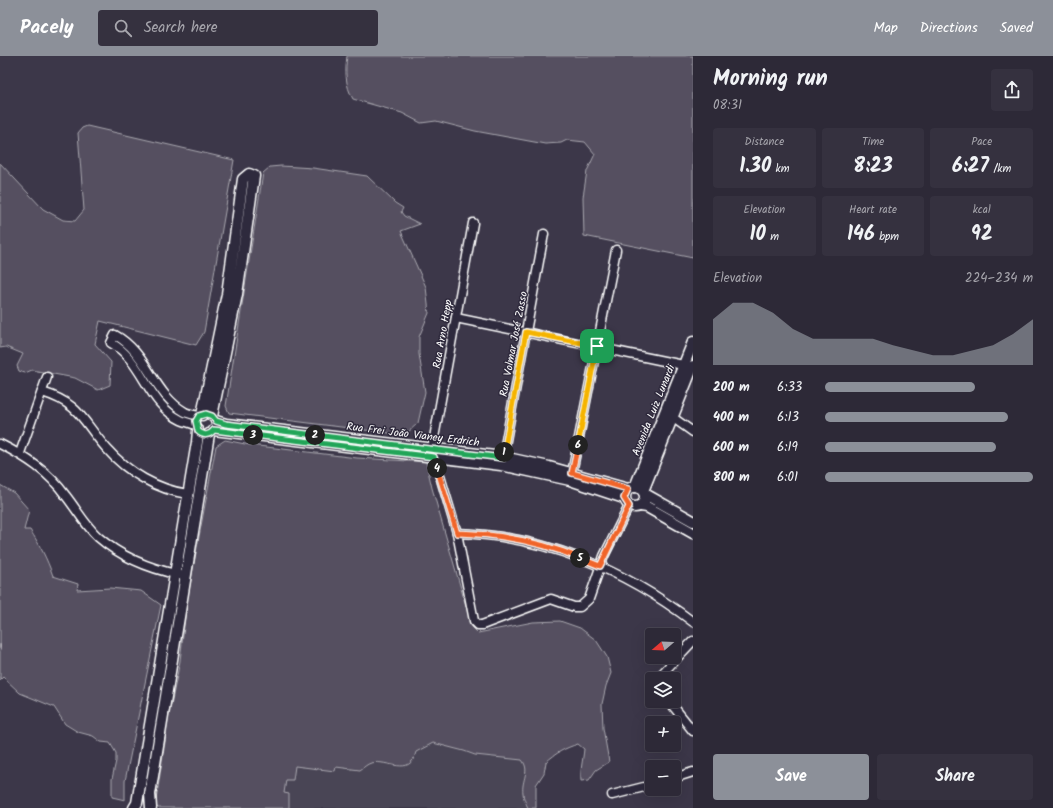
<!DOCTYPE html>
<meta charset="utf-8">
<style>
:root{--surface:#2d2937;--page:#35313f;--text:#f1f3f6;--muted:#a7a6ad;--line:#484552;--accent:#8c9099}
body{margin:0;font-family:Kalam,sans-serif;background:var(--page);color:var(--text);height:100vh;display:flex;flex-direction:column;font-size:15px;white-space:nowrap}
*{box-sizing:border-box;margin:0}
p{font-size:13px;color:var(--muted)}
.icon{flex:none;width:22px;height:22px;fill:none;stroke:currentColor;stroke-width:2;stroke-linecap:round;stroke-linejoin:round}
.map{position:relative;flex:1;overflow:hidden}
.sheet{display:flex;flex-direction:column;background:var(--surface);width:360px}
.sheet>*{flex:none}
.needle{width:26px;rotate:251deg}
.tools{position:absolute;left:645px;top:572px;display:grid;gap:8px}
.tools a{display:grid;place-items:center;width:36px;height:36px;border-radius:4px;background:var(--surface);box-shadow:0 4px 16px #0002,0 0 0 1px var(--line);font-size:20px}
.pin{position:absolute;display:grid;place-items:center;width:34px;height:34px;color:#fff;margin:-17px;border-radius:8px;box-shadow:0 2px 6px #0006}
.km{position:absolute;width:20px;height:20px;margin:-10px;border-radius:50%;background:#222;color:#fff;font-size:11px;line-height:20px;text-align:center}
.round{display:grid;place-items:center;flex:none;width:42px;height:42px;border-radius:4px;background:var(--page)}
.headline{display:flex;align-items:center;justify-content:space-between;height:68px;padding:0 20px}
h1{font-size:22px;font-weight:800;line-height:30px}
.metrics{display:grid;grid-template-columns:repeat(3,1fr);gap:6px;height:68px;padding:4px 20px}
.metrics div{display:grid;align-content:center;border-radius:4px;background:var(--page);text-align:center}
.metrics b{font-size:20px;font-weight:800}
.metrics small{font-size:11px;font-weight:400}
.metrics p{font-size:11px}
.chart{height:112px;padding:8px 20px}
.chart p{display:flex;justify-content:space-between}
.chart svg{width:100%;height:72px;margin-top:4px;fill:var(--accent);opacity:.7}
.button{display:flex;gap:8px;margin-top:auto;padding:8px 20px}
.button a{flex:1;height:46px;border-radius:4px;background:var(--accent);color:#fff;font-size:16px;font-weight:800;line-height:46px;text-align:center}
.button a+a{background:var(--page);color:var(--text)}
ul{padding:0 20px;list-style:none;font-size:13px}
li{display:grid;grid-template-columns:64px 48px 1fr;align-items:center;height:30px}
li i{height:10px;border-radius:5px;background:var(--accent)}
header{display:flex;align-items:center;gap:24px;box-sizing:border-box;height:56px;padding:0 20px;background:var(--accent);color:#fff}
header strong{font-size:19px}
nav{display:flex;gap:22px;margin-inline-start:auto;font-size:14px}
.search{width:280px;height:36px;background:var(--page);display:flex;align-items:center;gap:10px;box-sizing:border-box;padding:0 14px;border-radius:4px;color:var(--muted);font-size:15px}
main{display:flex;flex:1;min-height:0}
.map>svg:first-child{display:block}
.built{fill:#494455}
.green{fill:#555060;stroke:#aaa8b0}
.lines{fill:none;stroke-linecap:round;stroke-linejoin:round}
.stream{stroke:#afadb4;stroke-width:2}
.minor-casing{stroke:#fff;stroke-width:11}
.tertiary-casing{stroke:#fff;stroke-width:13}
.minor{stroke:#2f2a3d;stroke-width:8}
.tertiary{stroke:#2f2a3d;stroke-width:10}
.split-1-casing{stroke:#fff;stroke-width:8}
.split-2-casing{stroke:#fff;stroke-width:8}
.split-3-casing{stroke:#fff;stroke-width:8}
.split-4-casing{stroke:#fff;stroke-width:8}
.split-5-casing{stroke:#fff;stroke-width:8}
.split-6-casing{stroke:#fff;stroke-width:8}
.split-7-casing{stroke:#fff;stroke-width:8}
.split-1{stroke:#f5b400;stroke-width:5}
.split-2{stroke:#22a559;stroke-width:5}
.split-3{stroke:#22a559;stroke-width:5}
.split-4{stroke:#22a559;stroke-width:5}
.split-5{stroke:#f0652b;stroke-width:5}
.split-6{stroke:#f0652b;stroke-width:5}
.split-7{stroke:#f5b400;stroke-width:5}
.labels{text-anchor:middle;stroke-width:3;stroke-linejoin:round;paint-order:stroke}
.street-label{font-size:11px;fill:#fff;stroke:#2f2a3d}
</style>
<header>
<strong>Pacely</strong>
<div class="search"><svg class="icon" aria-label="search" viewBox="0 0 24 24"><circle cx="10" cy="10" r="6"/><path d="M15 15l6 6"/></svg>Search here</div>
<nav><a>Map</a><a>Directions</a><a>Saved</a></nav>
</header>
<main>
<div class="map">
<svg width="693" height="752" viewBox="0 0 693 752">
<rect width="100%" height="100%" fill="#3c3749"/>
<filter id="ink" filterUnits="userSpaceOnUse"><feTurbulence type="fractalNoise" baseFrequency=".025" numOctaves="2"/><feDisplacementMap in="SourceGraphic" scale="8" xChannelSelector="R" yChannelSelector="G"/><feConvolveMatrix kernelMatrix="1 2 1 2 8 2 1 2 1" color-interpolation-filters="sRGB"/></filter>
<g filter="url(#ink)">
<path class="built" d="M 433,687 L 464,695 L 475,699 L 522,704 L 525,707 L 527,716 L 524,727 L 525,745 L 528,752 L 289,752 L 284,738 L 286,724 L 295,710 L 335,715 L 336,711 L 360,714 L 370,707 L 385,707 L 400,711 L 415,703 L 416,696 Z"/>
<g class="green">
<path d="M 347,0 L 693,0 L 693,202 L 584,180 L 583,141 L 587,115 L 595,98 L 585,86 L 567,84 L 561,87 L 545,88 L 475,75 L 436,65 L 421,67 L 402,57 L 353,43 C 345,29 345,15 347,0 Z"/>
<path d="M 87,70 L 234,104 L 204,276 L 196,289 L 100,265 L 95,288 L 111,306 L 110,329 L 98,334 L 75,322 L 32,314 L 25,317 L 19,315 L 17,310 L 23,298 L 6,291 L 0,292 L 0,107 L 43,153 L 63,164 L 75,165 L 84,154 L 78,77 L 82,72 Z"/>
<path d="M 281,110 L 313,112 L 367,120 L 395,147 L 403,152 L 401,156 L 404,160 L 420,168 L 401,175 L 426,231 L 429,257 L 419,281 L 419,298 L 425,336 L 418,367 L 405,379 L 229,357 L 226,350 L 263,117 L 270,111 Z"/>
<path d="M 225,384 L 250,389 L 357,402 L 426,406 L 432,432 L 472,571 L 478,577 L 533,566 L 560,565 L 580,572 L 596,584 L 607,601 L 611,617 L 606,630 L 602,648 L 603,672 L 609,706 L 596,714 L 589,724 L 581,725 C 580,714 583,704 584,693 L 578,688 C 565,692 556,697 546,706 L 544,717 L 536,729 L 536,752 L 528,752 C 526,747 523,742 523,737 C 521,724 531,715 522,704 L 475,699 L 464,695 L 433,687 L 416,696 C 410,722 388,703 371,707 C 367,708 363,712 360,714 L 336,711 L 335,715 L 295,710 L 293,724 L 286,724 L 284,737 L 289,738 L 289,752 L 158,752 L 155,749 L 157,738 L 170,654 L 180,605 L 187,545 L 216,390 Z"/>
<path d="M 0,429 L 14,437 L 29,454 L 24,474 L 30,474 C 40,489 47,503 53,520 L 78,528 L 77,534 L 110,532 L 141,535 L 161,549 L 125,725 L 125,744 L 112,741 L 112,723 L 116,705 L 116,697 L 110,687 L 101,686 L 93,680 L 78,676 L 65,668 L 54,651 L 20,637 L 3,621 L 0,624 Z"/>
</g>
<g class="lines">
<path class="stream" d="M 0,589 L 0,592"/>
<g class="minor-casing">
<g id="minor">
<path d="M 473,167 L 432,393 L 457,477 L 474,565 L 478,569 L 482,569 L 551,543 L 574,551 L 580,551 L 589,543 L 604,500 L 629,450"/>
<path d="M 456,262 L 688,310"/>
<path d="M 42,336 C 81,348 82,365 107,393 C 127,416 158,434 188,438"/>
<path d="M 672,361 L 693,376"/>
<path d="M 195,369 C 191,367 185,366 181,364 C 147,348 143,304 111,287 L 115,279 C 148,297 153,338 185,356 C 189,358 195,359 199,360"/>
<path d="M 0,388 C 26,401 49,416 66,440 C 77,454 85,469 98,481 C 121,501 151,513 180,519"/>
<path d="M 20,397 L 47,321"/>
<path d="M 502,406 L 544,178"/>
<path d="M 572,417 L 616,194"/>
<path d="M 457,477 C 543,479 625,514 693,566"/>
<path d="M 657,623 L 693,585"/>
<path d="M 669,645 L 693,675"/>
<path d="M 674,722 L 693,716"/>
<path d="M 612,739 L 652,729"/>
</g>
</g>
<g class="tertiary-casing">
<g id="tertiary">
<path d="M 202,359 L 227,238 L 243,123 L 249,118 L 254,120 L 237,238 L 212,360"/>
<path d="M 216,365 L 226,368 L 503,401 L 549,411 L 628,433"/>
<path d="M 214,374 L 501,409 L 570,424 L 624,442"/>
<circle cx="635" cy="441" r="10"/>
<path d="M 635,431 L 693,286"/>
<path d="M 643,435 L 693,310"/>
<path d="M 645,438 L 693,465"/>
<path d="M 641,450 L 647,451 L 693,477"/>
<path d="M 134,752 L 137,747 L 197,386 L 198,375"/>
<path d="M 151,752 L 150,738 L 209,378"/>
</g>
</g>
<use href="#minor" class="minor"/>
<use href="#tertiary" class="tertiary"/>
</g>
</g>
<g class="lines" filter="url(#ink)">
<g class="split-1-casing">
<path id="split-1" d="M 504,396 L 526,276 L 597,290"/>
</g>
<g class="split-2-casing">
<path id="split-2" d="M 315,379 L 503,402 L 504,396"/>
</g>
<g class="split-3-casing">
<path id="split-3" d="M 253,379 L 214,374 C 209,380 203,380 198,375 L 196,365 L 199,360 L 206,358 L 212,360 L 216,365 L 226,368 L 315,379"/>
</g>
<g class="split-4-casing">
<path id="split-4" d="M 253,379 L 434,401 L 437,412"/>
</g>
<g class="split-5-casing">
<path id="split-5" d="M 437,412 L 457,477 C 499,478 541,486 580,502"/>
</g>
<g class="split-6-casing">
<path id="split-6" d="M 578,389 L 572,417 L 628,433 L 624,442 L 629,450 L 600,510 L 580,502"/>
</g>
<g class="split-7-casing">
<path id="split-7" d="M 578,389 L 597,290"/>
</g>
<use href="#split-1" class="split-1"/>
<use href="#split-2" class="split-2"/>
<use href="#split-3" class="split-3"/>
<use href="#split-4" class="split-4"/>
<use href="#split-5" class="split-5"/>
<use href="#split-6" class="split-6"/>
<use href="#split-7" class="split-7"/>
</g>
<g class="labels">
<g class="street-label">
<text transform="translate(442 278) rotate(-80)" y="4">Rua Arno Hepp</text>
<text transform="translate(513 288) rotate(-79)" y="4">Rua Volmar José Zasso</text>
<text transform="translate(653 354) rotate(-68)" y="4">Avenida Luiz Lunardi</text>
<text transform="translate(413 378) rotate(7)" y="4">Rua Frei João Vianey Erdrich</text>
</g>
</g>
</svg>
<div class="tools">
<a><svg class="needle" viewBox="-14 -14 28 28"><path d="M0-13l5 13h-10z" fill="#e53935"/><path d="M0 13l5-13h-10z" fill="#a7a6ad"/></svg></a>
<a><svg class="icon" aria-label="layers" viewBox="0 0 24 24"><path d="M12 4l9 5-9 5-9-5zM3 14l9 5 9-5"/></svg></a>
<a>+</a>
<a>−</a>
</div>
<div class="pin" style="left:597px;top:290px;background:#1e9e55"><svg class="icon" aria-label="arrive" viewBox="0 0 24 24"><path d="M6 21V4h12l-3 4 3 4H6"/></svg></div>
<b class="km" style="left:504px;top:396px">1</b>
<b class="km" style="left:315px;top:379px">2</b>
<b class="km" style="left:253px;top:379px">3</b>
<b class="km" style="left:437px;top:412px">4</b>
<b class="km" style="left:580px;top:502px">5</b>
<b class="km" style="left:578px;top:389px">6</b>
</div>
<section class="sheet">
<div class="headline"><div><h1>Morning run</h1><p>08:31</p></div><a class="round"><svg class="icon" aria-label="share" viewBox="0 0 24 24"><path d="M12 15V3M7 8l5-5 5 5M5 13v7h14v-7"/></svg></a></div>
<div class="metrics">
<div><p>Distance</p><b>1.30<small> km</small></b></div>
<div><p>Time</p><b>8:23</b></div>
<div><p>Pace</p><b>6:27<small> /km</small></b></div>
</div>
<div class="metrics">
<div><p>Elevation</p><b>10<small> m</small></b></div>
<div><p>Heart rate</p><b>146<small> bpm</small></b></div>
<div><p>kcal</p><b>92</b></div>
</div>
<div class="chart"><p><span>Elevation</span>224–234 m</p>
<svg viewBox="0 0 160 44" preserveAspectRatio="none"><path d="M0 44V16L10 6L20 6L30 12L40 22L50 28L60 28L70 28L80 28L90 32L100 35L110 38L120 38L130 35L140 32L150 25L160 16V44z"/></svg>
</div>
<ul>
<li><b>200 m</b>6:33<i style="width:72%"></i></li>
<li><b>400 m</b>6:13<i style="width:88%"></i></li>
<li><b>600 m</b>6:19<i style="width:82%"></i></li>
<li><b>800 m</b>6:01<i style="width:100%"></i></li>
</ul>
<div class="button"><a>Save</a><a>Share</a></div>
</section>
</main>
